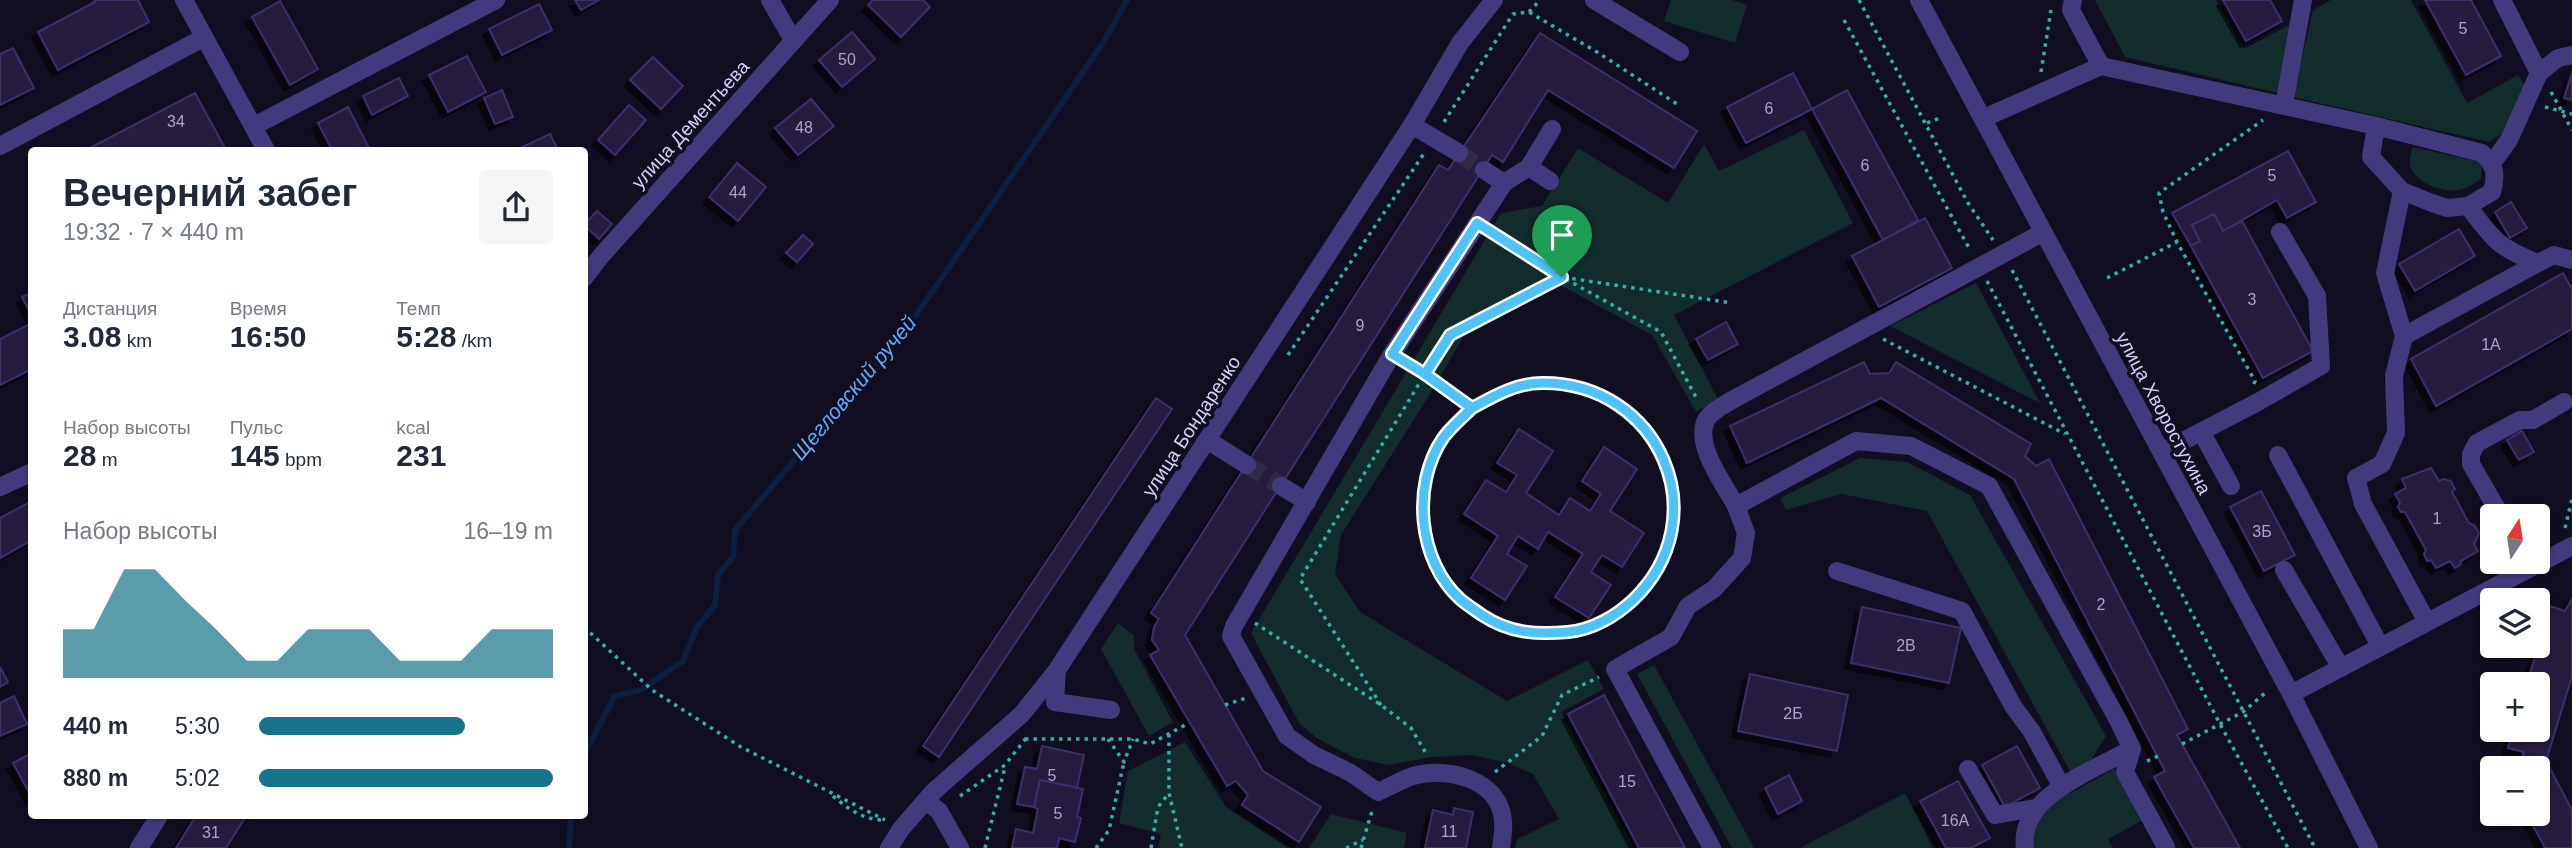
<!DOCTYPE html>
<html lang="ru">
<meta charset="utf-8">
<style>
:root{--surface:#fff;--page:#f6f6f7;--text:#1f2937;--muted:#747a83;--accent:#16738a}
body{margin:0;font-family:Helvetica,sans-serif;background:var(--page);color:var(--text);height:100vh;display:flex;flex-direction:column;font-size:26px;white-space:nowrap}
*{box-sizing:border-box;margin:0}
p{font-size:23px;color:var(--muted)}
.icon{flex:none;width:38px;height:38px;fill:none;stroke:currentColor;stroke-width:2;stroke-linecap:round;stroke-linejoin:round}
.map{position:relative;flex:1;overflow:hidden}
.sheet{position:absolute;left:28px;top:147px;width:560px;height:672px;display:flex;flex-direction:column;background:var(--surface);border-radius:7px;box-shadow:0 2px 5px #0004}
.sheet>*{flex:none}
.needle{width:46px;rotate:12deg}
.fabs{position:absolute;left:2480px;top:504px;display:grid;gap:14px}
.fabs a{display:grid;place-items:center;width:70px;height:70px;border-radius:7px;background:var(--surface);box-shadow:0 2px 5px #0004;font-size:35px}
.pin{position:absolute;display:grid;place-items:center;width:60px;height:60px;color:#fff;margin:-72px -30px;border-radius:50% 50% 50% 0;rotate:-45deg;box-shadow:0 0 7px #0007}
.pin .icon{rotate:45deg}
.round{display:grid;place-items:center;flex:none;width:74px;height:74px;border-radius:7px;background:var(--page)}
.overview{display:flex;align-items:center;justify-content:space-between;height:119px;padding:0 35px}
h1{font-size:38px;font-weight:600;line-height:52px}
.stats{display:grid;grid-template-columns:repeat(3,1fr);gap:10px;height:119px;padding:7px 35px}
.stats div{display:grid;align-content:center}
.stats b{font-size:30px;font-weight:600}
.stats small{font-size:19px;font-weight:400}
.stats p{font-size:19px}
.chart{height:196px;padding:14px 35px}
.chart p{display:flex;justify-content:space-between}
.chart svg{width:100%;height:126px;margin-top:7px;fill:var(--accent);opacity:.7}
ul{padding:0 35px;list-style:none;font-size:23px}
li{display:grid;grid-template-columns:112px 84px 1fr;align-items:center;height:52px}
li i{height:18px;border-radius:9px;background:var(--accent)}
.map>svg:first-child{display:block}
.green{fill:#122b2b}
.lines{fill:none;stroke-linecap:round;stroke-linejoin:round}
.stream{stroke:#0d1e41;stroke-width:6}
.building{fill:#251b41;stroke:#3d2e6c;stroke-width:2;filter:url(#shadow)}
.minor-tunnel{stroke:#302b42;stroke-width:18;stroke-dasharray:18 9;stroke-linecap:butt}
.path{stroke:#33aead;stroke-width:3.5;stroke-dasharray:3.5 5;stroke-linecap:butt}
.minor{stroke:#413b7e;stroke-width:18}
.route-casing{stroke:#fff;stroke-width:14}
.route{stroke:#4fc3f7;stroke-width:9}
.labels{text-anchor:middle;stroke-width:7;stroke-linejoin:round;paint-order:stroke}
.number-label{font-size:16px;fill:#aba3ce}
.street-label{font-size:19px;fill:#d8d0fd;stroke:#120e21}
.water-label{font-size:21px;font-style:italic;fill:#63acf9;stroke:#120e21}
</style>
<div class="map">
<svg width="2572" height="848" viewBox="0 0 2572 848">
<defs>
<filter id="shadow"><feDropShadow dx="-6" dy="6" stdDeviation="0" flood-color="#0009"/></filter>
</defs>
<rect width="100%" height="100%" fill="#120e21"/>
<g class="green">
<path d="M 1671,0 L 1732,0 L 1747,5 L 1735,43 L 1664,21 Z"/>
<path d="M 2095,0 L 2216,0 L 2244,49 L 2291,24 L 2278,93 L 2125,57 Z"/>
<path d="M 2331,0 L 2411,0 L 2467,103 L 2518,75 L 2526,87 L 2505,132 L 2489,142 L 2293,97 L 2313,10 Z"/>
<path d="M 1804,130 L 1853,223 L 1674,315 L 1718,399 L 1696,412 L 1652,335 L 1560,285 L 1463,337 L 1430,394 L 1341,535 L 1335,574 L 1360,612 L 1507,701 L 1588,660 L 1604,689 L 1561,712 L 1634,848 L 1515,848 L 1517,839 L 1559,819 L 1533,774 L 1508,763 L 1472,755 L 1431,757 L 1389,765 L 1355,758 L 1318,739 L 1299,723 L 1251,633 L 1501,213 L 1542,206 L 1578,148 L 1668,203 L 1704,144 L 1719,171 Z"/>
<path d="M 2412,147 L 2482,162 L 2481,179 C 2473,184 2466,190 2456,190 C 2440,192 2413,182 2410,164 C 2409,160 2412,152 2412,147 Z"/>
<path d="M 1976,283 L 2040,403 L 1890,326 Z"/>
<path d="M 1860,458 L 1907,462 L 1970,495 L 2106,736 L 2089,763 L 2071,773 L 1927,511 L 1841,494 L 1786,510 L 1780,498 Z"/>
<path d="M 1118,623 L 1134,635 L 1134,649 L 1173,722 L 1149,736 L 1101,649 Z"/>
<path d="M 1654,665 L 1754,848 L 1732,848 L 1637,674 Z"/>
<path d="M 1185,742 L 1226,807 L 1288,848 L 1158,848 L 1161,834 L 1119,823 L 1128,771 Z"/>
<path d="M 2114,769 L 2143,820 L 2108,839 L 2113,848 L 2033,848 L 2034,826 L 2049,805 Z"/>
<path d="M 1905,793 L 1933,848 L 1800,848 Z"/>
<path d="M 1331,814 L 1407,833 L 1404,848 L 1309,848 Z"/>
</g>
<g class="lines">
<g class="stream">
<path d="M 584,754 L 615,696 L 641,690 L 683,661 L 697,627 L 715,605 L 718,575 L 733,557 L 735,530 L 910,324 L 1103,43 L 1127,0"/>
<path d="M 569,848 L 571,816"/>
</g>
</g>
<g class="building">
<path d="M 94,0 L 138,0 L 149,22 L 58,70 L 38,32 L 95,2 Z"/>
<path d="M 575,0 L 599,0 L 581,10 Z"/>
<path d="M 873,0 L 923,0 L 930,7 L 901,37 L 868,5 Z"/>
<path d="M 2223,0 L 2270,0 L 2282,21 L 2246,41 Z"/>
<path d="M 2425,0 L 2471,0 L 2501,56 L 2466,75 Z"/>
<path d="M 280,1 L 318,69 L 290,85 L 252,17 Z"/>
<path d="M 539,4 L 552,30 L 502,55 L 489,29 Z"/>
<path d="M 852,32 L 875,59 L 842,87 L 819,60 Z"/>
<path d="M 1540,33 L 1697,131 L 1674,168 L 1548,90 L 1503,162 L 1492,155 L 1185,635 L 1263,771 L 1321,807 L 1299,842 L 1242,805 L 1248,795 L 1236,781 L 1227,786 L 1150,655 L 1159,650 L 1152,640 L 1154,627 L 1159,619 L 1151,613 L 1439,165 L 1448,170 Z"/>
<path d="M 13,48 L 34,88 L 0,105 L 0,54 Z"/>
<path d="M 467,56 L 486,92 L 448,112 L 429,75 Z"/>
<path d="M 653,57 L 683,86 L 661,109 L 630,80 Z"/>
<path d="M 1793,73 L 1812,109 L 1746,143 L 1727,107 Z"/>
<path d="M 2572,73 L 2572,100 L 2564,98 Z"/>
<path d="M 399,78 L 408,96 L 372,115 L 363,96 Z"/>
<path d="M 502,90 L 513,117 L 495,124 L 484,98 Z"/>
<path d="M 1847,90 L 1918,220 L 1883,240 L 1812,109 Z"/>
<path d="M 195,93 L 226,150 L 86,150 Z"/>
<path d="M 811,99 L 834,126 L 798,155 L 775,128 Z"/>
<path d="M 629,105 L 646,120 L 615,155 L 598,140 Z"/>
<path d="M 348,107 L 370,150 L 332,150 L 318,123 Z"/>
<path d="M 550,134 L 558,150 L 516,150 Z"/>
<path d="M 2288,151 L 2316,202 L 2287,218 L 2277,200 L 2223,231 L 2214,214 L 2192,225 L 2200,241 L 2191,246 L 2172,213 Z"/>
<path d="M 737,163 L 766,187 L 738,221 L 709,197 Z"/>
<path d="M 2511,202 L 2527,228 L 2510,238 L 2495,212 Z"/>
<path d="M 597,211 L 612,224 L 599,239 L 584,225 Z"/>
<path d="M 2214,214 L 2223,231 L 2242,221 L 2313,351 L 2263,378 L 2191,246 L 2200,241 L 2192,225 Z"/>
<path d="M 1925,218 L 1952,268 L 1879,307 L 1852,256 Z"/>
<path d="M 2459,229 L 2475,256 L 2415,291 L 2399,264 Z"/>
<path d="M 803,235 L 813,244 L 797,262 L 786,253 Z"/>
<path d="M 2563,273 L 2572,289 L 2572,329 L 2436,406 L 2411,359 Z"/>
<path d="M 32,292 L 32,316 L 22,297 Z"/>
<path d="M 1726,322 L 1738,344 L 1708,360 L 1696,339 Z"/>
<path d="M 32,323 L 32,369 L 0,385 L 0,339 Z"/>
<path d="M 1864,362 L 1870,374 L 1889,373 L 1896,362 L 2031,444 L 2025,456 L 2036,466 L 2049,459 L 2188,729 L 2177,735 L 2240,848 L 2194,848 L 2154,777 L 2165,771 L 2014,479 L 1881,398 L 1747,463 L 1730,426 Z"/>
<path d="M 1156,398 L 1172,409 L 939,757 L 923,746 Z"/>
<path d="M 1519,429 L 1553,451 L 1526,493 L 1559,515 L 1570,498 L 1590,511 L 1601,494 L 1582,481 L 1604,447 L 1637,469 L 1610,511 L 1644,533 L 1622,567 L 1602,555 L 1591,572 L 1611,585 L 1589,618 L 1555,597 L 1583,554 L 1548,532 L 1538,549 L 1518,536 L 1507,554 L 1527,566 L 1505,600 L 1471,578 L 1498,536 L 1464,514 L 1486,480 L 1506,492 L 1517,475 L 1497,463 Z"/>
<path d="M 2522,431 L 2534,452 L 2519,460 L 2507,440 Z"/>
<path d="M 2431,468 L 2439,481 L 2444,479 L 2451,481 L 2455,489 L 2452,492 L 2469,523 L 2475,526 L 2479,533 L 2474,544 L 2478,551 L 2461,561 L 2460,565 L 2455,568 L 2450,561 L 2436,568 L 2431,560 L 2427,561 L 2424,554 L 2426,550 L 2405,512 L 2401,512 L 2398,507 L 2400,502 L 2395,494 L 2406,488 L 2402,479 Z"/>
<path d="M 2261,491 L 2295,555 L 2264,571 L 2230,507 Z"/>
<path d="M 32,501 L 32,540 L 0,558 L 0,518 Z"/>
<path d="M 2572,599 L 2572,676 L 2546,761 L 2572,810 L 2572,848 L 2545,848 L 2527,814 L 2538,814 L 2538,768 L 2521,768 L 2520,763 L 2524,752 L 2508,748 L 2513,730 L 2538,730 L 2538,684 L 2527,684 L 2550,606 L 2565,611 Z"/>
<path d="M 1862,607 L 1961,628 L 1949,683 L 1851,663 Z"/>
<path d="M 0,667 L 8,682 L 0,687 Z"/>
<path d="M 1750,674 L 1848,695 L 1837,751 L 1738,731 Z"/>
<path d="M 1604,695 L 1685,848 L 1639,848 L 1568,714 Z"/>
<path d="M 14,696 L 27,724 L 0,736 L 0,703 Z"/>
<path d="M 1042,746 L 1084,755 L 1077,788 L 1040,780 L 1034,807 L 1017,804 L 1025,767 L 1037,769 Z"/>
<path d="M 2017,746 L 2040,788 L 2005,807 L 1982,765 Z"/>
<path d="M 32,753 L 32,798 L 13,763 Z"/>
<path d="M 1789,775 L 1802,801 L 1778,814 L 1765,788 Z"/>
<path d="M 1040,780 L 1083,789 L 1077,817 L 1081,818 L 1075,842 L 1059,838 L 1057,848 L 1012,848 L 1016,829 L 1033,833 L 1038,809 L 1034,807 Z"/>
<path d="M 1958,781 L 1990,838 L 1971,848 L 1946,848 L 1920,801 Z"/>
<path d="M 1454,808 L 1473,812 L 1466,848 L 1425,848 L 1433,810 L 1453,815 Z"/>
<path d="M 196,816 L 246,816 L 226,848 L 176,848 Z"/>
</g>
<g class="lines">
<g class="minor-tunnel">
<path d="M 1459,153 L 1484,170"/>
<path d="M 1247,465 L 1281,486"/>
</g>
<g class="path">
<path d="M 1859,0 L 1968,203 L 1993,240"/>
<path d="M 1529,12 L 1540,0"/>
<path d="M 1844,20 L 1970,250"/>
<path d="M 2041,72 L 2051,10"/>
<path d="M 2551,92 L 2572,130"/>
<path d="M 2545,107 L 2572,114"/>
<path d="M 1444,122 L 1513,14 L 1529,12 L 1597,52 L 1677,104"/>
<path d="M 1927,123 L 1942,117"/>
<path d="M 1494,234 L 1562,277 L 1661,332 L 1698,401"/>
<path d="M 2012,270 L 2315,848"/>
<path d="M 2107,278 L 2177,242"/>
<path d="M 1987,281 L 2220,724 L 2288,848"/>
<path d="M 1883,339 L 2065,434"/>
<path d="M 1288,355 L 1425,152"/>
<path d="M 1407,363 L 1425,374 L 1450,335 L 1562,277 L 1732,303"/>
<circle cx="1548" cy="509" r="125"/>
<path d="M 2254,384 L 2255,381 L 2177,242 L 2163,212 L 2159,193 L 2263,120"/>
<path d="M 2565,528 L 2572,499"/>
<path d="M 1255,623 L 1381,705 L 1411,728 L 1427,755"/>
<path d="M 584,627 L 652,690 L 741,747 L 885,820"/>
<path d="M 1225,705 L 1246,698"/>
<path d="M 1381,705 L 1300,579 L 1425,374 L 1472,408"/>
<path d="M 1169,734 L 1169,793 L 1182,848"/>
<path d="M 1025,739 L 1133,739 L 1150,744 L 1189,723"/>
<path d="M 1108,739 L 1124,762 L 1133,739"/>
<path d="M 2182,744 L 2243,712 L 2265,693"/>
<path d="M 2147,761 L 2158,756"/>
<path d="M 1495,772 L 1542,736 L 1562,695 L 1599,677"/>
<path d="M 833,796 C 848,809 864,820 884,820"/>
<path d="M 960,796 L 1005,765 L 1027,737"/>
<path d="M 985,848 L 1005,767"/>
<path d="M 1096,848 L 1109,830 L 1124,762"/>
<path d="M 1151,848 L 1158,807 L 1169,793"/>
<path d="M 1346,848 L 1363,840"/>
<path d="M 1361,848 L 1372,811"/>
</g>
<g class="minor">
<path d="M 184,0 L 266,150"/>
<path d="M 770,0 L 793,40"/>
<path d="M 1594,0 L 1680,52"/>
<path d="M 1919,0 L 2291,694 L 2369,848"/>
<path d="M 2073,0 L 2071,10 L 2101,66"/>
<path d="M 2539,73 L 2558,58 L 2572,55"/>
<path d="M 2284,105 L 2303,0"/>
<path d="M 1984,118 L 2101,66 L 2376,126 L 2482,153 C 2495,165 2497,174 2492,192 L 2468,206 L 2447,208 L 2432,203 L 2402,191 L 2371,157 L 2376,126"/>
<path d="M 1412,125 L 1459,153"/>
<path d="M 254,126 L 496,0"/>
<path d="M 0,146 L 203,38"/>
<path d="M 2493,162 L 2509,140 L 2539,73 L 2502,0"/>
<path d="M 1529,167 L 1550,181"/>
<path d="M 1484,170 L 1504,183 L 1392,354 L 1234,626 L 1231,636 L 1287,736 L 1314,755 L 1351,773 L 1378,792 C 1389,787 1401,780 1413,776 C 1447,766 1500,779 1503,821 C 1504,830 1502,840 1501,848"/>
<path d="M 1504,183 L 1529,167 L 1552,129"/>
<path d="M 2402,191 L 2385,273 L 2404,336 L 2394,376 L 2396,433 L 2382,464 L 2356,478 L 2363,504 L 2427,622"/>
<path d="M 2468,206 C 2493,239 2498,248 2538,263 L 2554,255 L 2572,260"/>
<path d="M 584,278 L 601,256 L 830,0"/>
<path d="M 2404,336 L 2538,263"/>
<path d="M 2202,433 L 2231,486"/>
<path d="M 1207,440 L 1247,465"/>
<path d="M 2162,452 L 2258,402 L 2321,366 L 2317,296 L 2280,232"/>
<path d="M 2278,455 L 2380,646"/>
<path d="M 1281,486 L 1307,502"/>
<path d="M 0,487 L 32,472"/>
<path d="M 2501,516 L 2471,464 L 2471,454 L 2477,443 L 2520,420 L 2533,420 L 2564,402"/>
<path d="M 2284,570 L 2341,668"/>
<path d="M 1837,571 L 1962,611 L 2013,706 L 2032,732 L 2062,787"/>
<path d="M 1057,670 L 1055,702 L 1111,710"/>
<path d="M 2291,694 L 2572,546"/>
<path d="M 2132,749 L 2125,772 L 2166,847"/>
<path d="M 1968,769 L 1995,815 L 2035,808"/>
<path d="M 926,801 L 939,811 L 960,848"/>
<path d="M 139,848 L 159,816"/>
<path d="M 889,848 L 901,829 L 934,791 L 1022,714 L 1057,670 L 1412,125 L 1460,43 L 1494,0"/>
<path d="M 1712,848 L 1615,669 L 1671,637 L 1688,606 L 1714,589 L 1742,558 L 1746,533 L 1736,506"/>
<path d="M 2025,848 C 2018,796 2094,770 2132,749 L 2119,722 L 1989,486 L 1911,446 L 1856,441 L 1736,506 C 1724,484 1694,445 1706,420 C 1710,412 1724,405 1732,400 L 2042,233"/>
</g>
</g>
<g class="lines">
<g class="route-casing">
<path id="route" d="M 1562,277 L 1450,335 L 1425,374 L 1472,408 C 1463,417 1451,427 1443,438 C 1411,485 1418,561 1460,599 C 1467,605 1475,610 1482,615 C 1509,633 1536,635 1568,632 C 1592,630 1616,616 1633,600 C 1719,517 1659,382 1542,383 C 1516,383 1494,396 1472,408 L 1425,374 L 1392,354 L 1477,223 L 1562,277"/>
</g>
<use href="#route" class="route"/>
</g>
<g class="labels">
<g class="number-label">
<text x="2463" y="34">5</text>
<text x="847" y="65">50</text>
<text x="1769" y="114">6</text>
<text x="176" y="127">34</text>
<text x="804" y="133">48</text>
<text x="1865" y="171">6</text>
<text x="2272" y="181">5</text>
<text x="738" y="198">44</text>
<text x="2252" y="305">3</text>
<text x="1360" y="331">9</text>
<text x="2491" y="350">1А</text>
<text x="2437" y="524">1</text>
<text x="2262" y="537">3Б</text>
<text x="2101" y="610">2</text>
<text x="1906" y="651">2В</text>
<text x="1793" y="719">2Б</text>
<text x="1052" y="781">5</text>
<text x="1627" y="787">15</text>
<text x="1058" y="819">5</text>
<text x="1955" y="826">16А</text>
<text x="1449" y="837">11</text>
<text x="211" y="838">31</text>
</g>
<g class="street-label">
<text transform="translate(690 124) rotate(-48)" y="7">улица Дементьева</text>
<text transform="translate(2164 413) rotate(62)" y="7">улица Хворостухина</text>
<text transform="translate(1191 426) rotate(-57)" y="7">улица Бондаренко</text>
</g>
<g class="water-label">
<text transform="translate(854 388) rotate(-50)" y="7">Щегловский ручей</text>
</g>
</g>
</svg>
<div class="fabs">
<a><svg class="needle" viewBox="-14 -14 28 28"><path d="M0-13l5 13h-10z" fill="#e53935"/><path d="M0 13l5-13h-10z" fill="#747a83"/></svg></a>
<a><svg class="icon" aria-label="layers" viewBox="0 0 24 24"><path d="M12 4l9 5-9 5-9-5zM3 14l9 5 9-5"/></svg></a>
<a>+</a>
<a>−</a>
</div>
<div class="pin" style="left:1562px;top:277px;background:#1e9e55"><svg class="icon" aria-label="arrive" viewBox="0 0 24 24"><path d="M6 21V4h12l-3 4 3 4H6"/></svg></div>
<section class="sheet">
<div class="overview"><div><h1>Вечерний забег</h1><p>19:32 · 7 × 440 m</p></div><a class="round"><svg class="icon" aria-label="share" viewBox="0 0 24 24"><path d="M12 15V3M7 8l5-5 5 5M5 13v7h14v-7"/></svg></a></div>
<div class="stats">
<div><p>Дистанция</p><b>3.08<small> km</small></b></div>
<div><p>Время</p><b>16:50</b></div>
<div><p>Темп</p><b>5:28<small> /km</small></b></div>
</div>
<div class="stats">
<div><p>Набор высоты</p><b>28<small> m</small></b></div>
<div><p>Пульс</p><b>145<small> bpm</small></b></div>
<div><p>kcal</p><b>231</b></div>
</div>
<div class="chart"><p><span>Набор высоты</span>16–19 m</p>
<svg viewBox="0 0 160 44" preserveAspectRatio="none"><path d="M0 44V27L10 27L20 6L30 6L40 17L50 27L60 38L70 38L80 27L90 27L100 27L110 38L120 38L130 38L140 27L150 27L160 27V44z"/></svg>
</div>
<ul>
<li><b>440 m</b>5:30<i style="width:70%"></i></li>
<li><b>880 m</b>5:02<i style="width:100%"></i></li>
</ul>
</section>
</div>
